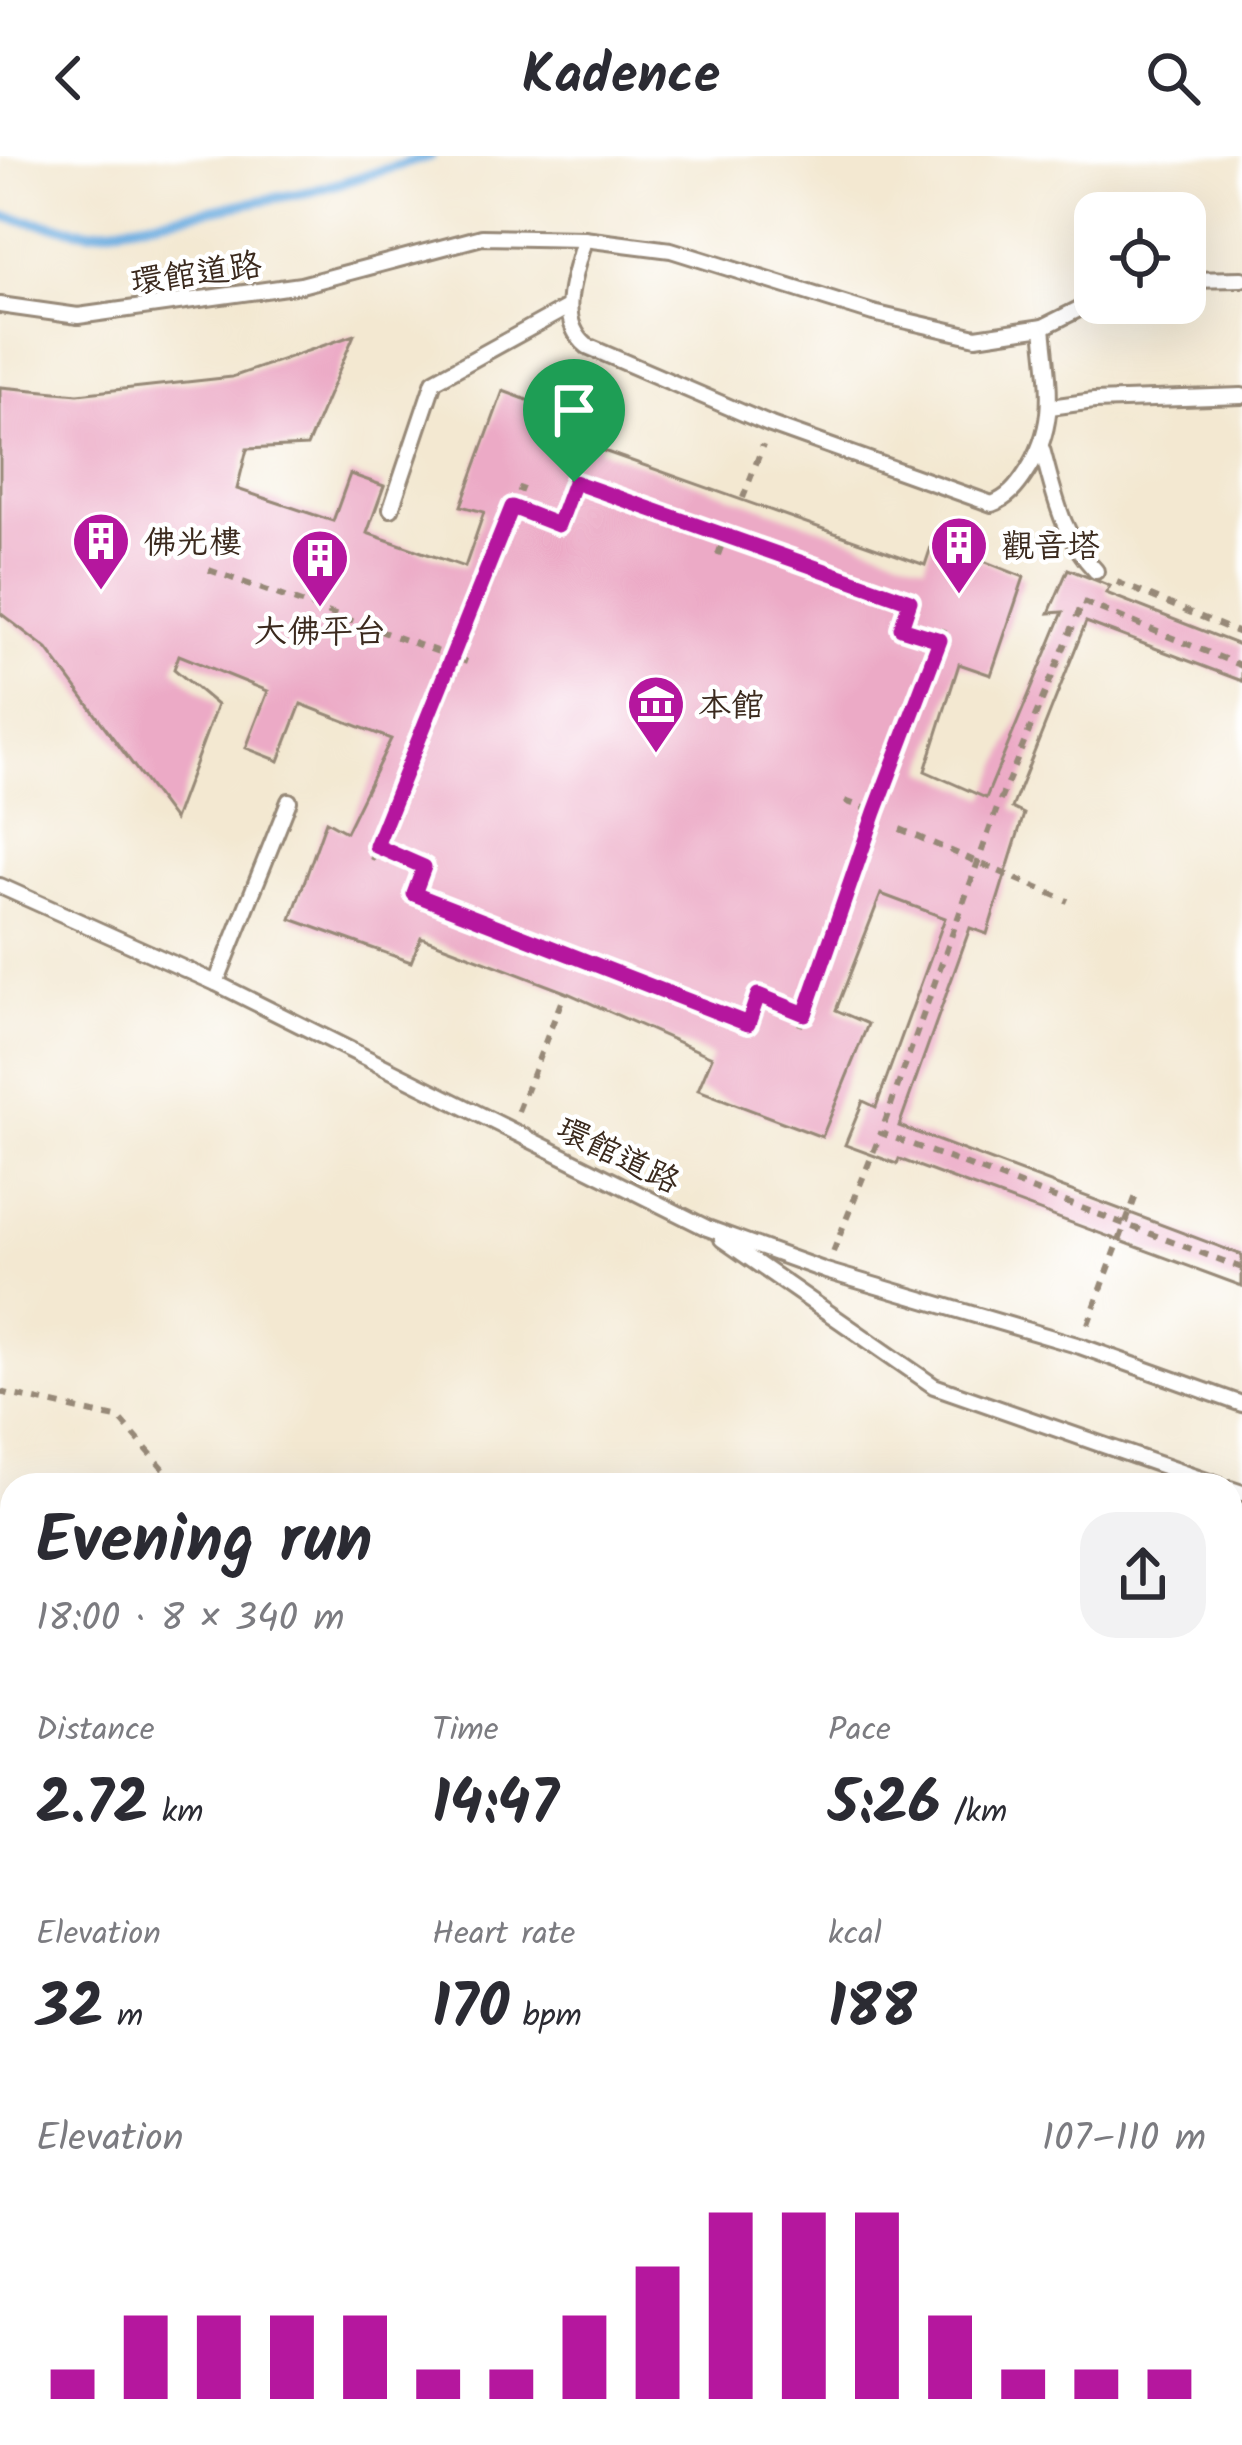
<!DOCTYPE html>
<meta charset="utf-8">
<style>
:root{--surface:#fff;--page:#f2f2f3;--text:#2b2b33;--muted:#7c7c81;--accent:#b5179e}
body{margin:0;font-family:Kalam,"LXGW WenKai TC",sans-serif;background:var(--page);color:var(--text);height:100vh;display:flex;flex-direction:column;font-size:45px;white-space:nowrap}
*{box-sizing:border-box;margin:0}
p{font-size:39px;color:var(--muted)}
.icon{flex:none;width:66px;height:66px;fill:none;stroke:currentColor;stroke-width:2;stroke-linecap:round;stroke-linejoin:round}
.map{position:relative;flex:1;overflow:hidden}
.side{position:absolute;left:0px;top:1317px;width:1242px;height:972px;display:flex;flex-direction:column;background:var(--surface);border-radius:36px 36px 0 0;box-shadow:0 12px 48px #0002}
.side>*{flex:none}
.fabs{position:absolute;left:1074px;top:36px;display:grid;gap:24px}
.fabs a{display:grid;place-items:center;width:132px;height:132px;border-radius:24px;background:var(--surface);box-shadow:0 12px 48px #0002;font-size:60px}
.pin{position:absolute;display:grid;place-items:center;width:102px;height:102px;color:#fff;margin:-123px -51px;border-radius:50% 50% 50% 0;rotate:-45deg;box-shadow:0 0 12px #0007}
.pin .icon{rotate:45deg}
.round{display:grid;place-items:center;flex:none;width:126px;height:126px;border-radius:36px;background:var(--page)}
.head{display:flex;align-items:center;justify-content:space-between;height:204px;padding:0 36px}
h1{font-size:66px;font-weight:700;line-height:90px}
.metrics{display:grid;grid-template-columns:repeat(3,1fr);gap:18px;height:204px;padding:12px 36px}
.metrics div{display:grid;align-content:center}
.metrics b{font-size:60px;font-weight:700}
.metrics small{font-size:33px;font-weight:400}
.metrics p{font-size:33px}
.chart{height:336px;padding:24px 36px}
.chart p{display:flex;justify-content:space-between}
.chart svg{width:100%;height:216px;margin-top:12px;stroke:var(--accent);stroke-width:6}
header{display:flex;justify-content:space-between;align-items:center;height:156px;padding:0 36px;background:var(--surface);font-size:54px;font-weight:700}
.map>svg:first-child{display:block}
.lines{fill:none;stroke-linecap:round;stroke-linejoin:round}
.stream{stroke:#6dade0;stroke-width:10}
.building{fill:#ecaac6}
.service-casing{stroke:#978978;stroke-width:20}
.path{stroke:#978978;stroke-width:6;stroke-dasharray:9 9;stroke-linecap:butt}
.service{stroke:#fff;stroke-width:14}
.route-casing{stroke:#fff;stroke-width:24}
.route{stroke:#b5179e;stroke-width:15}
.labels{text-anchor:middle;stroke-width:9;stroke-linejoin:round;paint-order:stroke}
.street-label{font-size:33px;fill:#3b2a1e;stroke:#fff}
.poi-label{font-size:33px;fill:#3b2a1e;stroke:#fff;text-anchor:start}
</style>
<header><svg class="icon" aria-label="back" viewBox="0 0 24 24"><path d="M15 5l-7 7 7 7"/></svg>Kadence<svg class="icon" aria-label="search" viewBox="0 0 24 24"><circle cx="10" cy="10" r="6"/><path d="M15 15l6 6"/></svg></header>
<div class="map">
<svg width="1242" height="2289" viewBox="0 0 1242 2289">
<rect width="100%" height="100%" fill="#fff"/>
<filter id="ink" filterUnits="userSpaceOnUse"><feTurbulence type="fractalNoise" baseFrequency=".00833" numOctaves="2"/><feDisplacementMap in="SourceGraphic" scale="24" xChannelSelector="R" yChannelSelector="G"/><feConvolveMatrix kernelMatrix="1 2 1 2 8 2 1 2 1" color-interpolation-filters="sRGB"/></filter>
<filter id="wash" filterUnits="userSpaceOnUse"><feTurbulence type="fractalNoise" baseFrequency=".004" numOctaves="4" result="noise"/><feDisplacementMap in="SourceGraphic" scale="48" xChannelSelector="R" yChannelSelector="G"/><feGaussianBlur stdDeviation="2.7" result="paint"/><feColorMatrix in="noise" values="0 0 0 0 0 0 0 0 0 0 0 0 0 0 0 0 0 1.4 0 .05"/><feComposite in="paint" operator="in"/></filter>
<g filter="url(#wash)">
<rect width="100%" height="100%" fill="#f3e8d1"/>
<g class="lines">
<path class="stream" d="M 0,60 L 90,76 L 313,35 L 431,0"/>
</g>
<g id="blocks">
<path class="building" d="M 354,179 L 307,290 L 247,293 L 237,333 L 333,365 L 350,318 L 384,330 L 367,377 L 465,411 L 484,356 L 461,350 L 503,235 L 606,273 L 598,293 L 925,409 L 933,385 L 1024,421 L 991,519 L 959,508 L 925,615 L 986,642 L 1063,456 L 1049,457 L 1068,413 L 1110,430 L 1106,437 L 1242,490 L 1242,525 L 1086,466 L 1012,652 L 1024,658 L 987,778 L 970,772 L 899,970 L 1242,1099 L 1242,1130 L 899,1003 L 897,1008 L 845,989 L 863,945 L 876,951 L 945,762 L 881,738 L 836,854 L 868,868 L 822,981 L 698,934 L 712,901 L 565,836 L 421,781 L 411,806 L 291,763 L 326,665 L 346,676 L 391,583 L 301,548 L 279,605 L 246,592 L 268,535 L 179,499 L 174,513 L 217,549 L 174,664 L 47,493 L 0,457 L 0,231 L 78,238 L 232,221 Z"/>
</g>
</g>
<g filter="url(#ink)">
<use href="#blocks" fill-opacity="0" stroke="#978978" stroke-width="3"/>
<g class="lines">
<g class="service-casing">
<g id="service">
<path d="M 584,83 C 576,118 554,162 587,190 L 771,269 L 992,348 C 1008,342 1017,331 1026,317 C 1059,267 1048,228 1043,171"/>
<path d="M 1185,124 L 1242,123"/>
<path d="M 0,149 L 78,160 L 301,129 L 482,81 L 584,83 L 671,94 L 873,157 L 976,181 L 1043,171 L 1095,145"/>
<path d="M 1050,251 L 1094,245 L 1242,240"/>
<path d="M 1042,293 C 1055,340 1061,379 1096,415"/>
<path d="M 391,353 L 434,225 L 568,151"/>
<path d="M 0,730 L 216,827 L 707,1072 L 826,1115 L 1080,1190 L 1242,1248"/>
<path d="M 216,827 L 289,645"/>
<path d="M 722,1083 L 934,1230 L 1218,1329"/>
<path d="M 1230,1333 L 1242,1337"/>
</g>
</g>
<g class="path">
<path d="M 743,342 L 763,289"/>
<path d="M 512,351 L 558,369 L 574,326 L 910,445 L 901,472 L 940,485"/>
<path d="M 718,399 L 725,380"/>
<path d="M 209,414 L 467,506"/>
<path d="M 1117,426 L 1242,478"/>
<path d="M 1242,510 L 1083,446 L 999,647 L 881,977 L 1242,1112"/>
<path d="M 845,645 L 875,656"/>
<path d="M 900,673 L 1068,745"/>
<path d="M 376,690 L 424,711 L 414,738 L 748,868 L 758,840 L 805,858"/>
<path d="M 372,704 L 522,330"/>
<path d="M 579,804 L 584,792"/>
<path d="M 800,870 L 946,468"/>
<path d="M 518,955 L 565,836"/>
<path d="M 833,1096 L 881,977"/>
<path d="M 1088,1168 L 1137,1037"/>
<path d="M 0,1236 L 120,1263 L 178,1329"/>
<path d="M 0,1869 L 12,1882"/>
<path d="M 282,2277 L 286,2289"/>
<path d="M 1012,2277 L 1017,2289"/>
<path d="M 636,2289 L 639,2277"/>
</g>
<use href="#service" class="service"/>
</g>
</g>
<g class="lines" filter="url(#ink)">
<g class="route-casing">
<path id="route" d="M 574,326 L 910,445 L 901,472 L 940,484 L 875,656 L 805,858 L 758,839 L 748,868 L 414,738 L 424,711 L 376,690 L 512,351 L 558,369 Z"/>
</g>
<use href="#route" class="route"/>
</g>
<defs>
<g id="building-pin" transform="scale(3)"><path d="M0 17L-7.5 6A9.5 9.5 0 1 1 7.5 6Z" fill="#b5179e" stroke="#fff"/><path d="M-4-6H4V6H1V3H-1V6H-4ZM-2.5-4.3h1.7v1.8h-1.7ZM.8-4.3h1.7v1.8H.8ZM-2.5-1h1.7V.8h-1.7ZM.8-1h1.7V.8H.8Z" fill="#fff"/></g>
<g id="museum-pin" transform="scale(3)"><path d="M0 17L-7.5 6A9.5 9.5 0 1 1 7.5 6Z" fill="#b5179e" stroke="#fff"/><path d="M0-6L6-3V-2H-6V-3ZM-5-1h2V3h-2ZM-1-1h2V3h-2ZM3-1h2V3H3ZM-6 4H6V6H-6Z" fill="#fff"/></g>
</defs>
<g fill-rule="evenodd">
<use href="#building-pin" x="101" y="385"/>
<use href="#building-pin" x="959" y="389"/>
<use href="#building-pin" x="320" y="402"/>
<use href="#museum-pin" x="656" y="548"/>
</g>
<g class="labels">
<g class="street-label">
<text transform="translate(196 116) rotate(-8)" y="12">環館道路</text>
<text transform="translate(619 998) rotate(26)" y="12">環館道路</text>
</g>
<g class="poi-label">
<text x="143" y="397">佛光樓</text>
<text x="1001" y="401">觀音塔</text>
<text x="320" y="486" text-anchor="middle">大佛平台</text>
<text x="698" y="560">本館</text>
</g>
</g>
</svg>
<div class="fabs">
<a><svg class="icon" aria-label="locate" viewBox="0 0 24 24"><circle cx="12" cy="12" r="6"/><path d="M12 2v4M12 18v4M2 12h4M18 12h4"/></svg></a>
</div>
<div class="pin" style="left:574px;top:326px;background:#1e9e55"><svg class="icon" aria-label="arrive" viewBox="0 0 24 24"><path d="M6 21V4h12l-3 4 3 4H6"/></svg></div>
<section class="side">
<div class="head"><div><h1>Evening run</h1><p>18:00 · 8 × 340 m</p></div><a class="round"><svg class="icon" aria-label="share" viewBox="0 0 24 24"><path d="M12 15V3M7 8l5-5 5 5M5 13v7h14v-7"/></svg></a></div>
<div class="metrics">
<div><p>Distance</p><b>2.72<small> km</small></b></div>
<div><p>Time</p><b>14:47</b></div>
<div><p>Pace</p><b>5:26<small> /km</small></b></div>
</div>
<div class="metrics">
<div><p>Elevation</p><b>32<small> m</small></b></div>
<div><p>Heart rate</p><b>170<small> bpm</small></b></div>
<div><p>kcal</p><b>188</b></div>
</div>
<div class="chart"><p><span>Elevation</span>107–110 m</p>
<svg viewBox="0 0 160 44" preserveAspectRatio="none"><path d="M5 44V38M15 44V27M25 44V27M35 44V27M45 44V27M55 44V38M65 44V38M75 44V27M85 44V17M95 44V6M105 44V6M115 44V6M125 44V27M135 44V38M145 44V38M155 44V38"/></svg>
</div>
</section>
</div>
